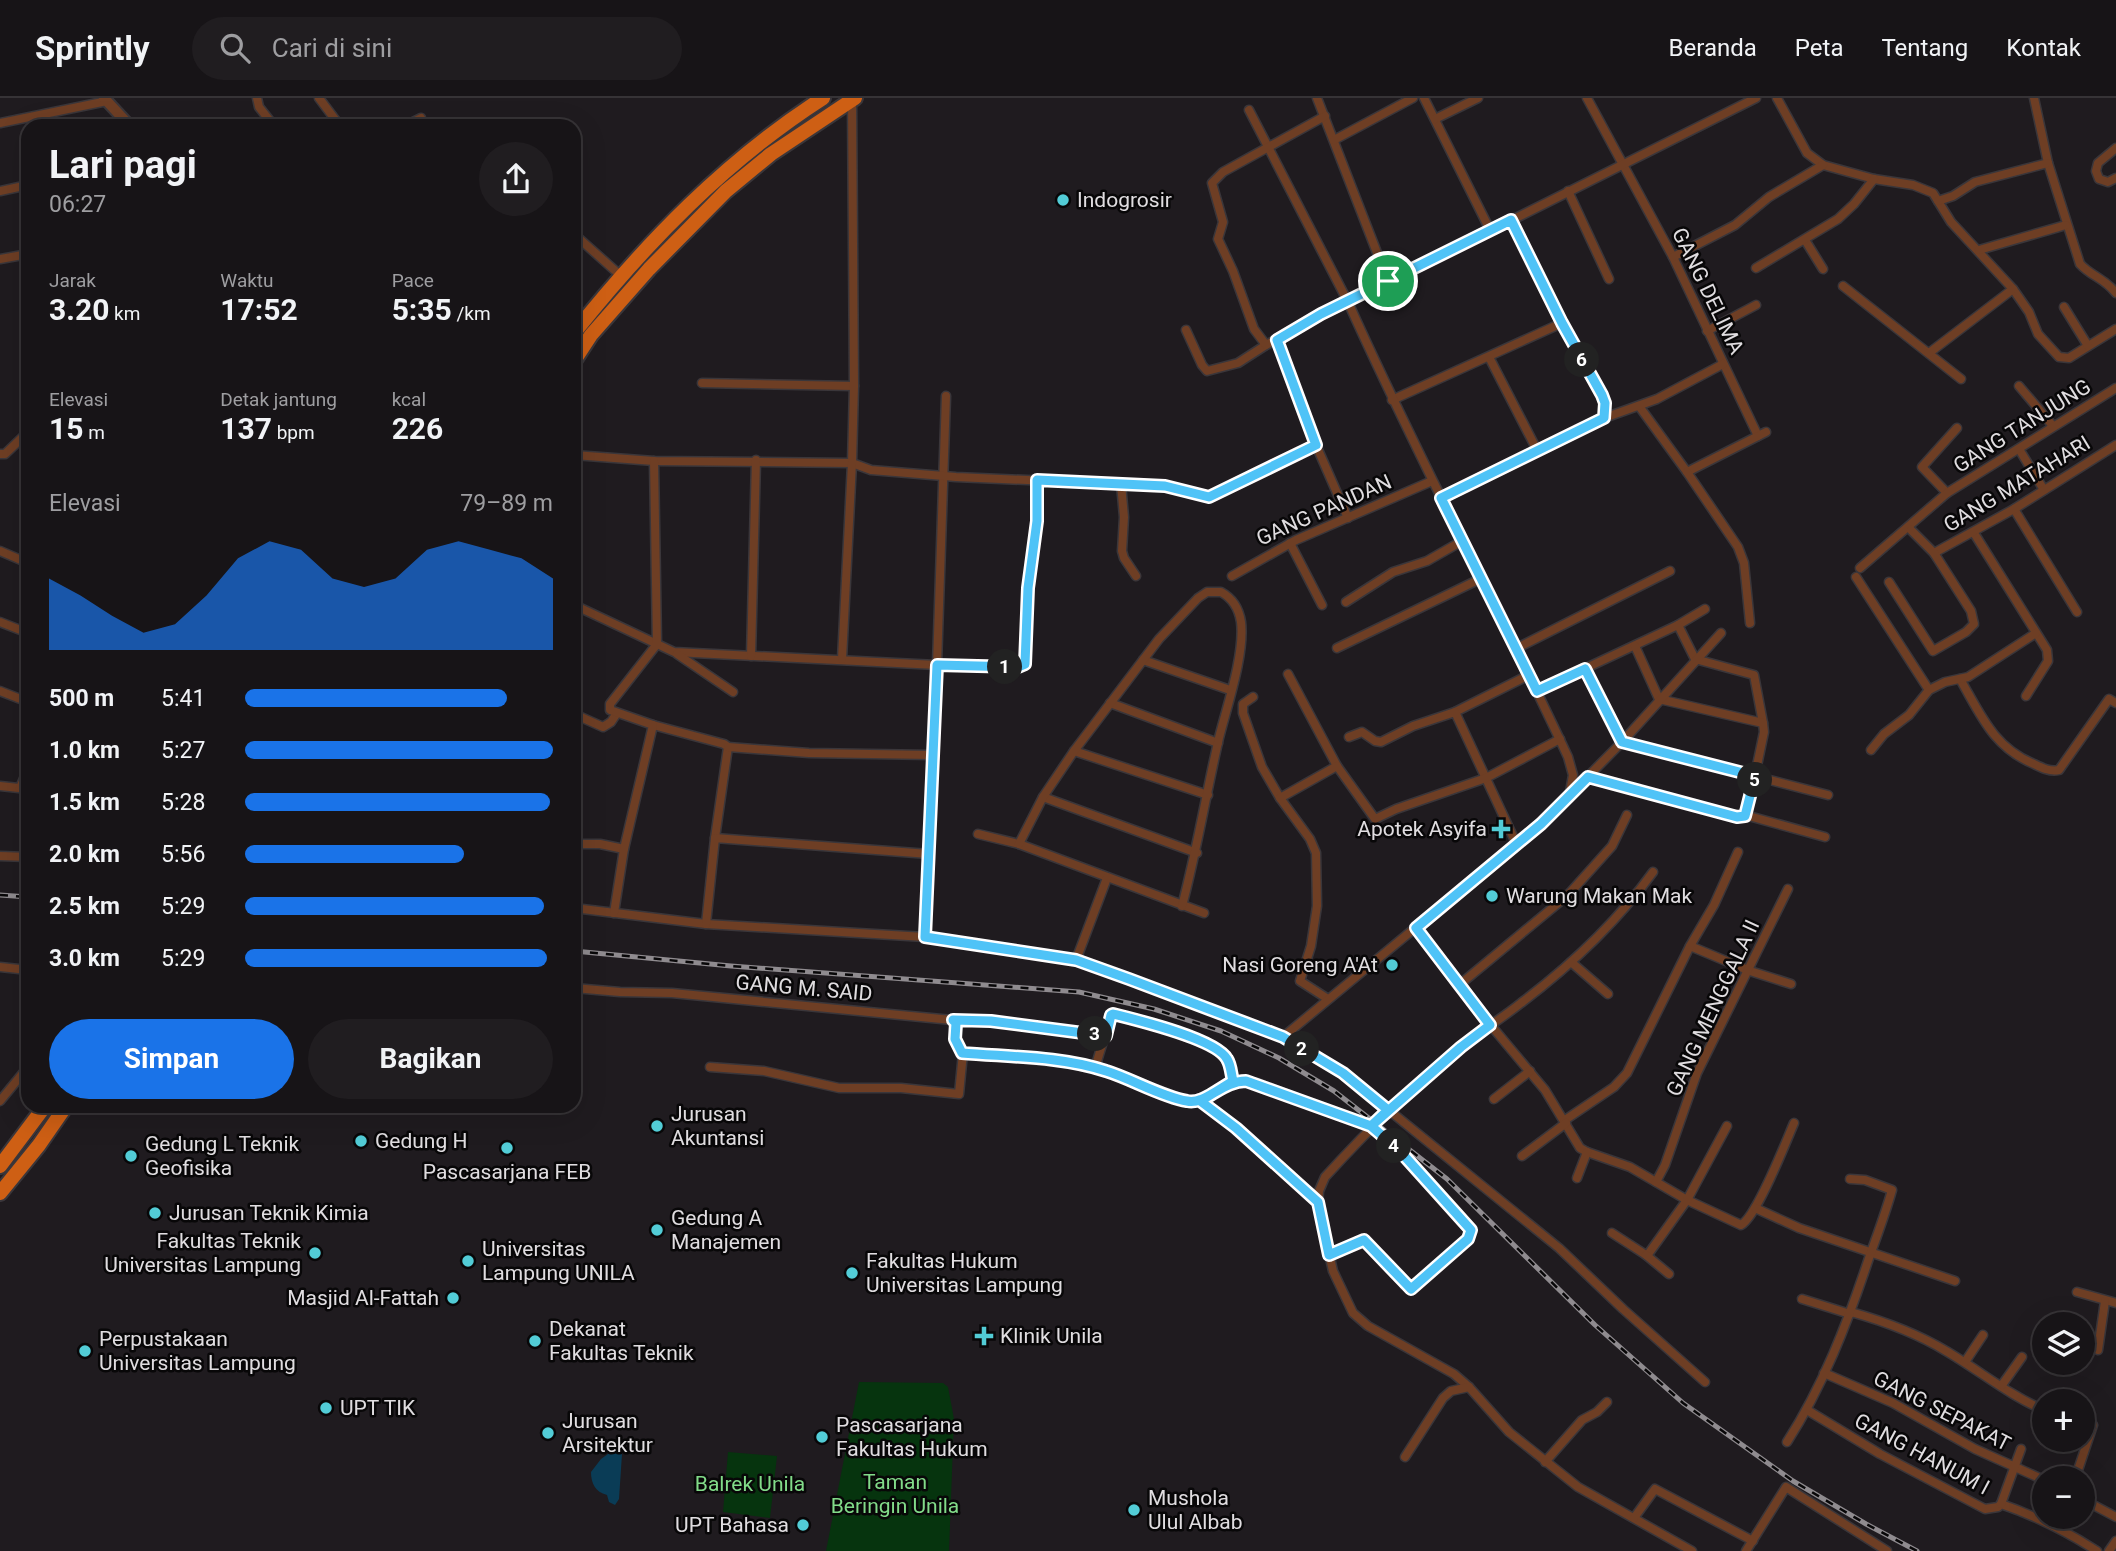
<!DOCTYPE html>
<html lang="id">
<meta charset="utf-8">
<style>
:root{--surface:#171417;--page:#201d20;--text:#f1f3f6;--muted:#9e9ea1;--line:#363336;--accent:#1a73e8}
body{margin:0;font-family:Roboto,sans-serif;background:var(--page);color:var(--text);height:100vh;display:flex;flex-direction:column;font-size:26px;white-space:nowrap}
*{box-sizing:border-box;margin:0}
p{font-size:23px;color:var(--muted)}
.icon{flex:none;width:38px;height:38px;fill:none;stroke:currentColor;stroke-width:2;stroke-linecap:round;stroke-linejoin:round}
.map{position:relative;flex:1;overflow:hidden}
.sheet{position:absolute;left:21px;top:21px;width:560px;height:994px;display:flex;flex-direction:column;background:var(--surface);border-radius:21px;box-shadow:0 7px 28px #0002,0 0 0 2px var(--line)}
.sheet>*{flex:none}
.controls{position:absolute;left:2032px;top:1214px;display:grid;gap:14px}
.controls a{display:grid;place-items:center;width:63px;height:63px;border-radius:50%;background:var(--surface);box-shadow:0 7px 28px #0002,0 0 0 2px var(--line);font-size:35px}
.pin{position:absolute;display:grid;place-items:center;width:60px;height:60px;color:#fff;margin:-30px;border:4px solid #fff;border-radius:50%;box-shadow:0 2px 7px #0007}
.km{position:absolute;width:35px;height:35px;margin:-18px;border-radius:50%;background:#222;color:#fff;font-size:19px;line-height:35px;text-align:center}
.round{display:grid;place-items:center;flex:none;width:74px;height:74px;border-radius:37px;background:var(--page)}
.headline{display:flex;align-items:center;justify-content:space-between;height:119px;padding:0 28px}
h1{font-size:38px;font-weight:700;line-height:52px}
.stats{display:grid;grid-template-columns:repeat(3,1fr);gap:10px;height:119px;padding:7px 28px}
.stats div{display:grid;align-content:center}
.stats b{font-size:30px;font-weight:700}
.stats small{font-size:19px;font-weight:400}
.stats p{font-size:19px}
.chart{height:196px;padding:14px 28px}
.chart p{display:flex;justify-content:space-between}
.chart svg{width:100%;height:126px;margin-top:7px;fill:var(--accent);opacity:.7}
.action{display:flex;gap:14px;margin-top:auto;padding:14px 28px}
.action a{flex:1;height:80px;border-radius:42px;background:var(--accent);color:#fff;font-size:28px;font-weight:700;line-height:80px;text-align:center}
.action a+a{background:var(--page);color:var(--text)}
ul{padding:0 28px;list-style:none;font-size:23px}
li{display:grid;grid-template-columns:112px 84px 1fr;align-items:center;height:52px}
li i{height:18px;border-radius:9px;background:var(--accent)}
header{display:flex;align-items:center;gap:42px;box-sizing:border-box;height:98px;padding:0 35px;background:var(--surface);border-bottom:2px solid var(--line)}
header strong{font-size:33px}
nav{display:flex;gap:38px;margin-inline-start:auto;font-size:24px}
.search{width:490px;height:63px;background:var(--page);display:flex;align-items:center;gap:18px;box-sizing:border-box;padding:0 24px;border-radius:38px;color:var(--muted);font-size:26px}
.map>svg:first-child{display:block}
.green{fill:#06340e}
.water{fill:#0a3c56}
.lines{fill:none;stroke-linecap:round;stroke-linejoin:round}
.minor-casing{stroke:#3a363a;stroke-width:11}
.tertiary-casing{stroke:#3a363a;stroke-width:14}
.trunk-casing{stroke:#3a363a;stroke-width:18}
.minor{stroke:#6e3e24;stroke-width:8}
.tertiary{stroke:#6e3e24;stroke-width:10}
.trunk{stroke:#ce5f14;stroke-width:14}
.rail-casing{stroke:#8f8b8f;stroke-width:5}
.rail{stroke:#080708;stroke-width:2.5;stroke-dasharray:8;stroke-linecap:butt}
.route-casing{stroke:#fff;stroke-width:14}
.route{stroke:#4fc3f7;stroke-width:9}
.poi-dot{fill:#52ccd6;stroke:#080708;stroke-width:2.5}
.labels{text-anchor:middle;stroke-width:5;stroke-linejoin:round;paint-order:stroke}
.poi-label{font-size:21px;fill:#e0dde0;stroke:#080708;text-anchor:start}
.street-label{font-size:21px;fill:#e0dde0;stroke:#080708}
.park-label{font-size:21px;fill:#82db89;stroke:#080708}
</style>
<header>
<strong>Sprintly</strong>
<div class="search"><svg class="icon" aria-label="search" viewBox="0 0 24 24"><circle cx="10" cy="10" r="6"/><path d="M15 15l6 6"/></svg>Cari di sini</div>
<nav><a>Beranda</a><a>Peta</a><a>Tentang</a><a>Kontak</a></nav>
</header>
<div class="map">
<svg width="2116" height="1453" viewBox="0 0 2116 1453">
<rect width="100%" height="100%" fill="#1f1b1f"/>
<g class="green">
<path d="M 859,1284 L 943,1285 L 948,1289 L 954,1321 L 949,1453 L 826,1453 Z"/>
<path d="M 728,1354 L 777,1358 L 770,1420 L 723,1414 Z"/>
</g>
<path class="water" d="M 615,1351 L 622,1356 L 619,1401 L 615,1407 L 609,1404 L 607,1397 C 595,1394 591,1385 591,1374 L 601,1361 Z"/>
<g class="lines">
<g class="minor-casing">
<g id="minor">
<path d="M 257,0 L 259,9 L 274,28"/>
<path d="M 319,0 L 340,28"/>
<path d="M 1317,0 L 1388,183"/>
<path d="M 1424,0 L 1490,132"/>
<path d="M 1587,0 L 1673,159 L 1758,338"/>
<path d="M 1777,0 L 1807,55 L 1823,67 L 1874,81 L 1913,87 L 1933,95 L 1951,124 L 2013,191 L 2029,214 L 2038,236 L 2059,259 L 2069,260 L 2116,231"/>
<path d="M 2034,0 L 2048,65 L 2080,166 C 2092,179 2103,179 2116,195"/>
<path d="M 1249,12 L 1348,204 L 1321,216 L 1277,241 L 1316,347 L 1348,420"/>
<path d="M 1435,21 L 1478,0"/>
<path d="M 0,25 L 107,3"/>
<path d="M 405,28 L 421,20"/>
<path d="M 1334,42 L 1413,0"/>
<path d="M 2116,50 L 2098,65 L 2096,73 L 2099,81 L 2108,84 L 2116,80"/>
<path d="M 0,93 L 28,87"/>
<path d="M 1568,93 L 1609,181"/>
<path d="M 1938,103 L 1953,98 L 1975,84 L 2048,65"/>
<path d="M 1511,122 L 1562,225 L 1602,297 L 1605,313 L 1604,320"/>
<path d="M 574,136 L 620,177"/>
<path d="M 1805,142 L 1823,171"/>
<path d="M 1979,152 L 2066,127"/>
<path d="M 1673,159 L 1735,127 L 1769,99 L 1823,67"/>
<path d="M 0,161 L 28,156"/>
<path d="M 1756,170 L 1838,121 L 1854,106 L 1874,81"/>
<path d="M 1843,188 L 1961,281"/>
<path d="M 2064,209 L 2088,248"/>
<path d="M 1186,232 L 1202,267 L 1207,273 L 1238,265 L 1266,247"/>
<path d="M 1707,233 L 1756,207"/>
<path d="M 1277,241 L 1266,247 L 1254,231 L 1233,173 L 1218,141 L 1223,124 L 1212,85 L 1223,74 L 1325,18"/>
<path d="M 1929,255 L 2013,191"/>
<path d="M 1489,259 L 1537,352"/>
<path d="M 702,285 L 854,288"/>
<path d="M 2019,288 L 2053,328"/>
<path d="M 946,298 L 937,567 L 1018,569 L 1025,566 L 1028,490 L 1036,423 L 1037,382"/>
<path d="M 1392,302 L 1562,225"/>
<path d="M 1639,308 L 1687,374 L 1766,334"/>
<path d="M 2019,351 L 2044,392"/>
<path d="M 0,356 L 5,356 L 28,334"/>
<path d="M 574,357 L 654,363 L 852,365 L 871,372 L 956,379 L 1165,388 L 1209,399 L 1316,347"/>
<path d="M 1687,374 L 1738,449 L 1744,465 L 1750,525"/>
<path d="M 1121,386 L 1124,419 L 1122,453 L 1124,460 L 1136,478"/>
<path d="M 1947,395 L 1922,369 L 1957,330"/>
<path d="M 1441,400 L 1604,320 L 1657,301 L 1723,266"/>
<path d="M 2014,411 L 2077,514"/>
<path d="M 1974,435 L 2047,552 L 2048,563 L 2026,598"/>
<path d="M 1290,445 L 1322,507"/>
<path d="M 0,453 L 28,465"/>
<path d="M 1934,455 L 2014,411 L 2116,347"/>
<path d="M 1860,470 L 1947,395 L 2116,290"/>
<path d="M 1232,478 L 1296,442 L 1432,383"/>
<path d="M 1856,479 L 1929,592"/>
<path d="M 1889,484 L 1933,553 L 1966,534 L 1974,526 L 1971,513 L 1934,455 L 1911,432"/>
<path d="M 1346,504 L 1393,474 L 1427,463 L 1462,443"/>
<path d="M 574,507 L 674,554 L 937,567 L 925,839"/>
<path d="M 0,524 L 28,535"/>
<path d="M 1678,527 L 1705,511"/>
<path d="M 1337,550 L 1480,481"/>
<path d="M 1517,550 L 1670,473"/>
<path d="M 677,556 L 733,594"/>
<path d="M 751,558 L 756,362"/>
<path d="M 842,561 L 852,365 L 854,288 L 852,2"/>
<path d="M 1143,562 L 1230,592"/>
<path d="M 1585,571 L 1622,644 L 1828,697"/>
<path d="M 1288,576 L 1337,668"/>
<path d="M 1960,581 C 1981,617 1993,649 2034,666 C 2042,670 2050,674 2059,672 L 2109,601 L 2116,605"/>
<path d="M 0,593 L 28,604"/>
<path d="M 1537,593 L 1678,527 L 1695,561 L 1754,577 L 1763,625"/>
<path d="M 1253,599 L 1243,606 L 1243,615 L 1262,669 L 1280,700"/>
<path d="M 1110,605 L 1218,645"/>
<path d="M 1455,614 L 1529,577"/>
<path d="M 574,616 L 603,629 L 611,624 L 617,615"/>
<path d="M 653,627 L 724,646 L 728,649 L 715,740"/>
<path d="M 1349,639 L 1362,634 L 1375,643 L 1381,644 L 1413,628 L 1455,614 L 1517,747"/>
<path d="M 728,649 L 809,655 L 932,657"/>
<path d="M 1871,652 L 1884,636 L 1909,617 L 1929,592 L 1945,584 L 1968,579 L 2036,535"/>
<path d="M 1074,653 L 1208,697"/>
<path d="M 1588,679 L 1737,719 L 1745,717 L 1748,711 L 1764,634 L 1763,625 L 1659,601 L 1635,548"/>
<path d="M 0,688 L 28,691"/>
<path d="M 20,690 L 28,671"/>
<path d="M 1043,699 L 1197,755"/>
<path d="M 1569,700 L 1573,677 L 1568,659 C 1497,507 1417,358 1348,204 L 1756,0"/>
<path d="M 1745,717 L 1825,739"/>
<path d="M 978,736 L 1019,746 L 1204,815"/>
<path d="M 574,746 L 600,746 L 624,751"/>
<path d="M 1019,746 L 1043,699 L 1074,653 L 1159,541 L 1198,500 L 1207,494 L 1221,494 C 1232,500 1239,511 1241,524 C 1245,556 1227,608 1219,640 C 1206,696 1197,752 1182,808"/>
<path d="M 0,758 L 28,759"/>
<path d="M 1653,774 C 1617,824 1570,868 1521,905 C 1501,921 1479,934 1460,950 C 1411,989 1367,1033 1325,1079 L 1319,1093 L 1318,1108 L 1333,1173 L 1353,1215 L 1368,1228 L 1454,1276 L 1469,1289 L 1509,1334 L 1578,1389 L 1692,1453"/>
<path d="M 574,810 L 706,826 L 925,839 L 1076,862 L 1283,939 L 1343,975 L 1559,1150 L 1623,1211 L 1705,1284"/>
<path d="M 614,815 L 624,751 L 653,627 L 610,612 L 610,606 L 657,546 L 654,363"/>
<path d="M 706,826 L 715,740 L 929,756"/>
<path d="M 1416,830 L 1458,888 L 1545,992 L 1580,1050 L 1587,1054 L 1630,1069 L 1687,1102 L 1741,1127 C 1757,1118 1785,1046 1794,1025"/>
<path d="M 1690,848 L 1750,873 L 1791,886"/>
<path d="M 1076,862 L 1107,780"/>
<path d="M 1571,864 L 1608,896"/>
<path d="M 0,869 L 28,872"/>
<path d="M 1458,888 L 1568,797 L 1612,748 L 1627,717"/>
<path d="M 574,890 L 620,894 L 672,895 L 952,922 L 956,925 L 955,941 L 963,955 L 959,996 L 901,990 L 839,990 L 764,973 L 710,969"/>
<path d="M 1328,901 L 1300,883 L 1311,848 L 1317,808 L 1316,755 L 1310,741 L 1280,700 L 1337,668 L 1375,721 L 1396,711 L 1486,680 L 1560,641"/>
<path d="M 952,922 L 991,923 L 1106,938"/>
<path d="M 1283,939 L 1541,726 L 1622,644 L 1721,535"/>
<path d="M 963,955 L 1078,966 L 1105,972 L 1187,1003 L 1204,1001 L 1233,983 L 1257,985 L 1371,1029 L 1399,1052 L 1471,1132 L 1467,1141 L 1411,1191 L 1365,1142 L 1329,1157"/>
<path d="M 1095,970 L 1111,917 L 1113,916 C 1137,922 1216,941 1227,961 C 1231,967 1231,976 1233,983"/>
<path d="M 1494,1001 L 1530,973"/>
<path d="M 1200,1002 L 1236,1030 L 1318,1104"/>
<path d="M 0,1003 L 28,969"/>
<path d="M 1565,1022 L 1614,989 L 1627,975 L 1690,848 L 1714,807 L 1738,754"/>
<path d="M 1522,1058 L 1566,1025"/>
<path d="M 1577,1080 L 1587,1054"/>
<path d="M 1656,1084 L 1665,1067 L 1697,975 L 1788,791"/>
<path d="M 1755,1110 L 1799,1130 L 1955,1183"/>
<path d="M 1612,1135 L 1646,1157 L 1649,1155 L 1687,1102 L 1727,1028"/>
<path d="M 1646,1157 L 1669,1176"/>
<path d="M 2077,1194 L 2116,1205"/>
<path d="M 1802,1201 L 1850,1216"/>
<path d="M 1851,1214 C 1883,1223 1918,1236 1946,1253 C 1977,1271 2012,1299 2044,1312"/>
<path d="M 2098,1252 L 2105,1203"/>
<path d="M 1965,1264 L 1983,1237"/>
<path d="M 1824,1275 L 1893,1305 L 1975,1351 L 2044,1382"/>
<path d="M 2002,1287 L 2022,1259"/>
<path d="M 1807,1312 L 1880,1356 L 1985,1411 L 1998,1409 L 2001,1406 C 2036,1418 2066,1433 2097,1453"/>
<path d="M 1787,1344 C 1823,1288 1847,1226 1868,1163 C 1876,1140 1885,1117 1892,1092 L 1865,1082 L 1850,1081"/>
<path d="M 1405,1359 L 1443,1300 L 1451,1293 L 1469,1289"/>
<path d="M 1545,1364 L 1582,1322 L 1597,1314 L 1607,1304"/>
<path d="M 2075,1381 L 2093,1327 L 2082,1324"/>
<path d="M 2082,1401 L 2116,1419"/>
<path d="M 2001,1406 L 2021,1351"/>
<path d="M 1634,1420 L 1655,1391 L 1753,1443"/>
<path d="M 1746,1453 L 1786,1389 L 1887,1453"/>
<path d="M 2109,1453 L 2116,1443"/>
</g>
</g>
<g class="tertiary-casing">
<path id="tertiary" d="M 104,0 L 130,28"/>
</g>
<g class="trunk-casing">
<g id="trunk">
<path d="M 574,235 C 646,145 725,63 823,0"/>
<path d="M 574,263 L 591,237 L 649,171 L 726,93 L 771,56 L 855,0"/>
<path d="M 0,1068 L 45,1008"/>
<path d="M 0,1095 L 39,1047 L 66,1008"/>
</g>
</g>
<use href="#minor" class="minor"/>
<use href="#tertiary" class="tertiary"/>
<use href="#trunk" class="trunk"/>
<g class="rail-casing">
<g id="rail">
<path d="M 0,797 L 28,799"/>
<path d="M 574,853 L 731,868 L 1079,894 L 1154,911 L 1221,933 L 1279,960 L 1334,993 L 1447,1081 L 1595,1227 L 1683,1305 L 1793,1383 L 1866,1426 L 1917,1453"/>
</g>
</g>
<use href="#rail" class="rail"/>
</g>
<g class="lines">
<g class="route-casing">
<path id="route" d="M 1388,183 L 1321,216 L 1277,242 L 1316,347 L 1209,399 L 1165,388 L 1037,382 L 1037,423 L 1028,490 L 1025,566 L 1018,569 L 937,567 L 925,839 L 1076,862 L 1129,881 L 1283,939 L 1343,975 L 1388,1012 L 1371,1028 L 1246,983 C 1222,983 1206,1007 1187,1003 C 1162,999 1132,981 1106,973 C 1061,958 1009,959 962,955 L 955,941 L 956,925 L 953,922 L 991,923 L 1106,938 L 1111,917 L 1113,916 C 1137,922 1216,941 1227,961 C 1231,967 1231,976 1233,983 L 1204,1001 L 1199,1002 L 1236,1030 L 1318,1104 L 1329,1157 L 1364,1142 L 1411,1191 L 1468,1141 L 1471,1132 L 1399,1052 L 1371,1028 L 1461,949 L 1490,927 L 1416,830 L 1541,726 L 1588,679 L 1737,719 L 1745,718 L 1755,678 L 1622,644 L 1585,571 L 1537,593 L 1441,400 L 1604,320 L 1605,305 L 1602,297 L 1562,225 L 1511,122 L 1388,183"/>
</g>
<use href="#route" class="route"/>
</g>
<g class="poi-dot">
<circle cx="1063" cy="102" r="7"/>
<path d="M1497.5 720.5h7v7h7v7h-7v7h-7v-7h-7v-7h7z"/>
<circle cx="1492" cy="798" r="7"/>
<circle cx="1392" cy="867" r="7"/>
<circle cx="657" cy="1028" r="7"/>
<circle cx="361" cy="1043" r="7"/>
<circle cx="507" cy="1050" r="7"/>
<circle cx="131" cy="1058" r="7"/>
<circle cx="155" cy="1115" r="7"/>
<circle cx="657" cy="1132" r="7"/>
<circle cx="315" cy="1155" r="7"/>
<circle cx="468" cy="1163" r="7"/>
<circle cx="852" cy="1175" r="7"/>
<circle cx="453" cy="1200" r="7"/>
<path d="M980.5 1227.5h7v7h7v7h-7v7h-7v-7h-7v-7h7z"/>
<circle cx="535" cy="1243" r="7"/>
<circle cx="85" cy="1253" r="7"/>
<circle cx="326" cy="1310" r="7"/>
<circle cx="548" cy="1335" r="7"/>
<circle cx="822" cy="1339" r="7"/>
<circle cx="1134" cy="1412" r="7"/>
<circle cx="803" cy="1427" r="7"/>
</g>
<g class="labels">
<g class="poi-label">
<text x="1077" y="109">Indogrosir</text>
<text x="1487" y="738" text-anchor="end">Apotek Asyifa</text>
<text x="1506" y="805">Warung Makan Mak</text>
<text x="1378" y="874" text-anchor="end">Nasi Goreng A'At</text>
<text x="671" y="1023">Jurusan<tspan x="671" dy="24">Akuntansi</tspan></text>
<text x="375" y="1050">Gedung H</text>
<text x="145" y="1053">Gedung L Teknik<tspan x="145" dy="24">Geofisika</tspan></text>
<text x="507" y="1081" text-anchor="middle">Pascasarjana FEB</text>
<text x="169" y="1122">Jurusan Teknik Kimia</text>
<text x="671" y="1127">Gedung A<tspan x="671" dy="24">Manajemen</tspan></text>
<text x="301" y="1150" text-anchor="end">Fakultas Teknik<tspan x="301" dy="24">Universitas Lampung</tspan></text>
<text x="482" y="1158">Universitas<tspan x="482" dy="24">Lampung UNILA</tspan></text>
<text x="866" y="1170">Fakultas Hukum<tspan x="866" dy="24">Universitas Lampung</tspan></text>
<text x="439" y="1207" text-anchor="end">Masjid Al-Fattah</text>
<text x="549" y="1238">Dekanat<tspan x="549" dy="24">Fakultas Teknik</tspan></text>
<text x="1000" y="1245">Klinik Unila</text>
<text x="99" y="1248">Perpustakaan<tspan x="99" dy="24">Universitas Lampung</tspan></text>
<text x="340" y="1317">UPT TIK</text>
<text x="562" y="1330">Jurusan<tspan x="562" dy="24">Arsitektur</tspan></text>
<text x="836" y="1334">Pascasarjana<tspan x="836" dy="24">Fakultas Hukum</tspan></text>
<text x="1148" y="1407">Mushola<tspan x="1148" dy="24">Ulul Albab</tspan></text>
<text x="789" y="1434" text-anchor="end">UPT Bahasa</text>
</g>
<g class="street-label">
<text transform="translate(1708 193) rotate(64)" y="7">GANG DELIMA</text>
<text transform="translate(2022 328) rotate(-32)" y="7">GANG TANJUNG</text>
<text transform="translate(2017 386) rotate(-31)" y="7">GANG MATAHARI</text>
<text transform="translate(1324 412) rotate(-24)" y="7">GANG PANDAN</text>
<text transform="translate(804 890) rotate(5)" y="7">GANG M. SAID</text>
<text transform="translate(1713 910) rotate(-65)" y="7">GANG MENGGALA II</text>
<text transform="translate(1942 1313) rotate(27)" y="7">GANG SEPAKAT</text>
<text transform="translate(1922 1356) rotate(28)" y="7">GANG HANUM I</text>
</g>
<g class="park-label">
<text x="895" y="1391">Taman<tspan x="895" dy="24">Beringin Unila</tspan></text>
<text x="750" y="1393">Balrek Unila</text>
</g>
</g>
</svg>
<div class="controls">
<a><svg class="icon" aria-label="layers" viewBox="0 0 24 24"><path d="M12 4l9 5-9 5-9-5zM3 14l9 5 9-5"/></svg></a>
<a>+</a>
<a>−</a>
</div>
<div class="pin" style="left:1388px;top:183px;background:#1e9e55"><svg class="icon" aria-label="arrive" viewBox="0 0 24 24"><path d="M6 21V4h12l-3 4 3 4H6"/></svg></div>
<b class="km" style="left:1005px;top:569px">1</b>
<b class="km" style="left:1302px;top:951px">2</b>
<b class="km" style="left:1095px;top:936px">3</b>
<b class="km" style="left:1394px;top:1048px">4</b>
<b class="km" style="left:1755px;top:682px">5</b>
<b class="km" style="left:1582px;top:262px">6</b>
<section class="sheet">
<div class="headline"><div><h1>Lari pagi</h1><p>06:27</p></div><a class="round"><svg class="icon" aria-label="share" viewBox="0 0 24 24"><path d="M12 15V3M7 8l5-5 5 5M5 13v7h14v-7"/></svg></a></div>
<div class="stats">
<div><p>Jarak</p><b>3.20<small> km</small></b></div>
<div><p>Waktu</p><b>17:52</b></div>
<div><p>Pace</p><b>5:35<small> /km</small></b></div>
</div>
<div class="stats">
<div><p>Elevasi</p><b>15<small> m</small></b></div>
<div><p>Detak jantung</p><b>137<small> bpm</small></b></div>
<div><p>kcal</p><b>226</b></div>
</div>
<div class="chart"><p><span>Elevasi</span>79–89 m</p>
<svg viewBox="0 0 160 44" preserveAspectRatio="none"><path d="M0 44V19L10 25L20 32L30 38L40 35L50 25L60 12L70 6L80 9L90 19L100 22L110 19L120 9L130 6L140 9L150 12L160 19V44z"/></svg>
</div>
<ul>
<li><b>500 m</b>5:41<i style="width:85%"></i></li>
<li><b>1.0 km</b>5:27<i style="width:100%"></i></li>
<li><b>1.5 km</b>5:28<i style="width:99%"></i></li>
<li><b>2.0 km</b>5:56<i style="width:71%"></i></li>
<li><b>2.5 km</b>5:29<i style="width:97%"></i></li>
<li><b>3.0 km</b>5:29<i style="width:98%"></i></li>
</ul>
<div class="action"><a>Simpan</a><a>Bagikan</a></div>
</section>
</div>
